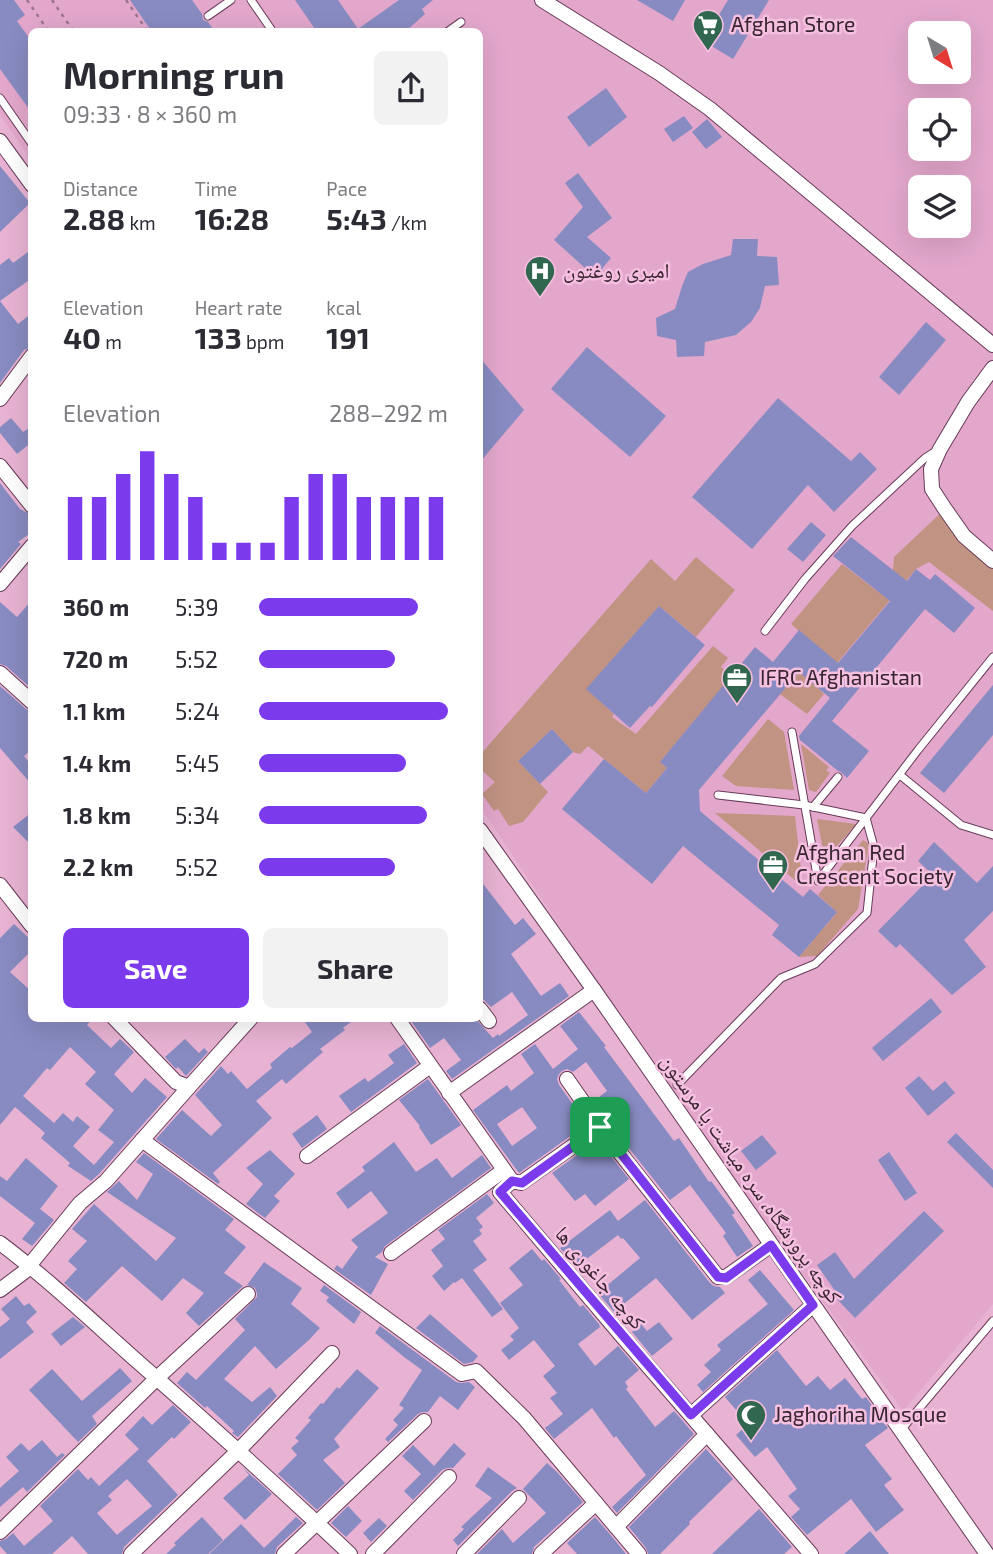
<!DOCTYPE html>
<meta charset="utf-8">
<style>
:root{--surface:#fff;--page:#f2f2f3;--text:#2b2b33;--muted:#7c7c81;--accent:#7c3aed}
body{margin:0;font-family:"Exo 2","Noto Naskh Arabic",sans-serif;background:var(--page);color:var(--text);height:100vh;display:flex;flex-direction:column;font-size:26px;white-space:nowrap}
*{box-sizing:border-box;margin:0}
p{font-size:23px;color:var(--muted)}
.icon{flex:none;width:38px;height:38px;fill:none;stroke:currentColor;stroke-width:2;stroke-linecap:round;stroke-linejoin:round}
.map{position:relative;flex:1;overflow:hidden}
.sheet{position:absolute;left:28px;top:28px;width:455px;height:994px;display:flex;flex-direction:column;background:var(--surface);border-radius:10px;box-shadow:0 7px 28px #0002}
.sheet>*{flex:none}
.needle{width:46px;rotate:142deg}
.buttons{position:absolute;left:908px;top:21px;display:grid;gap:14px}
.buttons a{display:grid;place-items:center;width:63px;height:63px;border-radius:10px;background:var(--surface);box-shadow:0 7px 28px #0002;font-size:35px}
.pin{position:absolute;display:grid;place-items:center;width:60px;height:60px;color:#fff;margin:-30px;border-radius:14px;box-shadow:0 4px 10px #0006}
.round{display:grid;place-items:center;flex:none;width:74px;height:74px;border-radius:10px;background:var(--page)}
.overview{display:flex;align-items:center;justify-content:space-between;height:119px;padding:0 35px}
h1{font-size:38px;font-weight:700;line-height:52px}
.stats{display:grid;grid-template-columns:repeat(3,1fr);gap:10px;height:119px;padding:7px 35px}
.stats div{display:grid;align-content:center}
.stats b{font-size:30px;font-weight:700}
.stats small{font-size:19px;font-weight:400}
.stats p{font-size:19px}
.chart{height:196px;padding:14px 35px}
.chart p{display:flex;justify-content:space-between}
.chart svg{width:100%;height:126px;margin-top:7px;stroke:var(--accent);stroke-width:6}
.primary-button{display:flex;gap:14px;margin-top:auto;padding:14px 35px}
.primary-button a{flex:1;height:80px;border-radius:10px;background:var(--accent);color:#fff;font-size:28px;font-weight:700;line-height:80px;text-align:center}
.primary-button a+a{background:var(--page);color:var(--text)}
ul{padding:0 35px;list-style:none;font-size:23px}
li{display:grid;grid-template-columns:112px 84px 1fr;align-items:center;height:52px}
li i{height:18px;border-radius:9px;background:var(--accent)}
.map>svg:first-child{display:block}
.built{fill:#e3a7cc;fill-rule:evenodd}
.green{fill:#c09382}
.building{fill:#888bc1;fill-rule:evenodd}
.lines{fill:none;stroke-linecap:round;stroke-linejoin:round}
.service-casing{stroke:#683b58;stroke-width:9}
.minor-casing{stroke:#683b58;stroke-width:16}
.path{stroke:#9b748b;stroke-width:2.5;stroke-dasharray:3.5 5;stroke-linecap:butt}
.service{stroke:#fff;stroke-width:7}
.minor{stroke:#fff;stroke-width:14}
.route-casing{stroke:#fff;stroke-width:14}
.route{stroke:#7c3aed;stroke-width:9}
.labels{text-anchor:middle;stroke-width:5;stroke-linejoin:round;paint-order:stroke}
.poi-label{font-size:21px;fill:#382430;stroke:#f5bfe0;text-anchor:start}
.street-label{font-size:21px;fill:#382430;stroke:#f5bfe0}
</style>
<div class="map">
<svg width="993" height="1554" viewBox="0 0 993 1554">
<rect width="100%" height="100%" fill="#e8b3d3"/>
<path class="built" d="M 0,0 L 993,0 L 993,1304 L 903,1411 L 669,1091 L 480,806 L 480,32 L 32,32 L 31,160 L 0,115 ZM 920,33 L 959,33 L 959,72 L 920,72 ZM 920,110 L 959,110 L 959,149 L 920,149 ZM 920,187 L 959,187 L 959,226 L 920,226 Z"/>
<g class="green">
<path d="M 945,509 L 993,561 L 993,611 L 929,562 L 916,569 L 817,687 L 824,694 L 807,714 L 780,694 L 819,648 L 791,624 L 842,564 L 877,591 L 893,570 L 894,557 Z"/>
<path d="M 696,557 L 735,590 L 696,637 L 659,606 L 587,689 L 614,714 L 612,717 L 636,734 L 713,646 L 728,658 L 721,667 L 732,676 L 660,762 L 667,768 L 646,793 L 588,746 L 580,754 L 573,752 L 552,729 L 518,761 L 548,792 L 523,822 L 509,826 L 498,809 L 494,811 L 482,794 L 495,782 L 480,769 L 480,755 L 651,559 L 675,581 Z"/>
<path d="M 768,719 L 784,732 L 794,790 L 736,786 L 722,776 Z"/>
<path d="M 801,744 L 829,767 L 826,770 L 830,773 L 816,792 L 809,790 Z"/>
<path d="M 715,813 L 795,816 L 803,887 Z"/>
<path d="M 817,819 L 856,824 L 825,860 Z"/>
<path d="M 863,840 L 869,844 L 858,909 L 817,956 L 799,957 L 812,942 L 819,922 L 825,927 L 837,912 L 818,895 Z"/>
</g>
<g class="building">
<path d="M 0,0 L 14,0 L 25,15 L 17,21 L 32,42 L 32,113 L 0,69 Z"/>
<path d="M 130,0 L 192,0 L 202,14 L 203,20 L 208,22 L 215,32 L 152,32 Z"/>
<path d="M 295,0 L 338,0 L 358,29 L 399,0 L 433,0 L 422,9 L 425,14 L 405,32 L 317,32 Z"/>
<path d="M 637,0 L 685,0 L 673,21 Z"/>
<path d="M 728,0 L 769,0 L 733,59 L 703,41 Z"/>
<path d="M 606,88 L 627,117 L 589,147 L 567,117 Z"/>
<path d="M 684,116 L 693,128 L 673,142 L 664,129 Z"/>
<path d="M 707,119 L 722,137 L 706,149 L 692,132 Z"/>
<path d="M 0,166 L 30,203 L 0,232 Z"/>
<path d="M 578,173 L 612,218 L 587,237 L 611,258 L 595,277 L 554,240 L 583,207 L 565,183 Z"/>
<path d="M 733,239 L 758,239 L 757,256 L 777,257 L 779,285 L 765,286 L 760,308 L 751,322 L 736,335 L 705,342 L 704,356 L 677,357 L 676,340 L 657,336 L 656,318 L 675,309 L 682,286 L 688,272 L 703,264 L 731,255 Z"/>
<path d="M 32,249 L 32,278 L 0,301 L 0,265 L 9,258 L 13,263 Z"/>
<path d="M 0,301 L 18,324 L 32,313 L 32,347 L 24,350 L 0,383 Z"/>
<path d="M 926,322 L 946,340 L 899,395 L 879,377 Z"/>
<path d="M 587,347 L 666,416 L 630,457 L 551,389 Z"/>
<path d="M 480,358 L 524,410 L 480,462 Z"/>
<path d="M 778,398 L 851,461 L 860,452 L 877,469 L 834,512 L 808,485 L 752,549 L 692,497 Z"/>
<path d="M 11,418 L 23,432 L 32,426 L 32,442 L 17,454 L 0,433 L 0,427 Z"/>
<path d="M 0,483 L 20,509 L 32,515 L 32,532 L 18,542 L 21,544 L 0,569 Z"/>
<path d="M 811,522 L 826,535 L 803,562 L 787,549 Z"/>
<path d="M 851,537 L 907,581 L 916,569 L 930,580 L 935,574 L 975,608 L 954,633 L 925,609 L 832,721 L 869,751 L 847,778 L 841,772 L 838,771 L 800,740 L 799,736 L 830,698 L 799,672 L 699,790 L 700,811 L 803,897 L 810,889 L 837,912 L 799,957 L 772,935 L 779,925 L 683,846 L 652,884 L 562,809 L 604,759 L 646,793 L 667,768 L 660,762 L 755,647 L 773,662 L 799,630 L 838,663 L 890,601 L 833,556 Z"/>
<path d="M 32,600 L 32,689 L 6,666 L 0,664 L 0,602 L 17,617 Z"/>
<path d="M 659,606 L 705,645 L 652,707 L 650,706 L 630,728 L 586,689 Z"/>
<path d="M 993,685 L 993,735 L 944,793 L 920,773 Z"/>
<path d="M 0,686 L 26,709 L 32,711 L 32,749 L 24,756 L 32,766 L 32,785 L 0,748 Z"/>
<path d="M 552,729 L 573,752 L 540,784 L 518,761 Z"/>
<path d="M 32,812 L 32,846 L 13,827 Z"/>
<path d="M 934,842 L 977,883 L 993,866 L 993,911 L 964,940 L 986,967 L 952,995 L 900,944 L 896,948 L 878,931 L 933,875 L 918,861 Z"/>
<path d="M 480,880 L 515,925 L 523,918 L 536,934 L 511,954 L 541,996 L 560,983 L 569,996 L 452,1079 L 446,1071 L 461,1060 L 444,1038 L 430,1048 L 409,1018 L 475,1018 L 493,1038 L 498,1034 L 499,1036 L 528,1015 L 512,992 L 491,1007 L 484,1000 L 480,999 Z"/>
<path d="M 14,924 L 32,941 L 32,950 L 10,972 L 32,992 L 32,1018 L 93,1018 L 87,1025 L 111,1048 L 120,1039 L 134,1052 L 114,1074 L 132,1093 L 145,1078 L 167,1097 L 99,1174 L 91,1181 L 68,1166 L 70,1163 L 41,1138 L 45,1133 L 15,1107 L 0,1125 L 0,938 ZM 70,1047 L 96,1072 L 85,1084 L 114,1110 L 98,1130 L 114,1142 L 94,1165 L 73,1146 L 90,1127 L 77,1116 L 73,1122 L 63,1113 L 54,1123 L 23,1096 L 47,1068 L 50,1070 Z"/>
<path d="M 931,998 L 942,1012 L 883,1061 L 872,1048 Z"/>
<path d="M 579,1012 L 606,1046 L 604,1047 L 674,1141 L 679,1138 L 709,1182 L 711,1181 L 735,1213 L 732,1215 L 753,1246 L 737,1257 L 723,1236 L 726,1233 L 690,1185 L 670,1200 L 617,1133 L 594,1101 L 607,1091 L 586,1062 L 573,1072 L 567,1069 L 562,1071 L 559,1074 L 557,1079 L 559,1085 L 587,1124 L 519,1173 L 473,1110 L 507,1085 L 511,1091 L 534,1073 L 521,1054 L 535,1044 L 553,1069 L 578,1049 L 560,1026 ZM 522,1107 L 537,1128 L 512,1146 L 497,1124 Z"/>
<path d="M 302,1018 L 356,1018 L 343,1028 L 345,1030 L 320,1049 L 323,1052 L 286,1084 L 282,1079 L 256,1101 L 272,1118 L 213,1173 L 220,1182 L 218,1184 L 156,1139 L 182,1110 L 211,1136 L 222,1125 L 195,1095 L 221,1066 L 228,1074 L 231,1071 L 247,1089 L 272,1068 L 270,1064 L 290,1047 L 292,1048 L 312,1032 Z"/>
<path d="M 185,1039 L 199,1053 L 204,1048 L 208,1052 L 186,1076 L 178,1067 L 176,1069 L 165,1057 Z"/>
<path d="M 404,1044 L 417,1063 L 351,1112 L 339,1096 L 365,1078 L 368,1082 L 394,1063 L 388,1055 Z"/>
<path d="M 919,1076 L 933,1091 L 945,1081 L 955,1093 L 928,1116 L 905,1088 Z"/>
<path d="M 428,1079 L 461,1125 L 431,1145 L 419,1127 L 420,1126 L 399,1100 Z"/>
<path d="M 317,1115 L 327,1129 L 302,1148 L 292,1134 Z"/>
<path d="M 956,1133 L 993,1170 L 993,1188 L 947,1142 Z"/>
<path d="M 762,1135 L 777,1153 L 756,1170 L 741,1151 Z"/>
<path d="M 598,1140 L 629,1179 L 595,1206 L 585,1194 L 575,1201 L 552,1173 Z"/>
<path d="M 394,1142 L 416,1172 L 437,1158 L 452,1178 L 482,1155 L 491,1168 L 385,1246 L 382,1252 L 375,1257 L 388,1264 L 371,1295 L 334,1269 L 337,1265 L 342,1269 L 358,1247 L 351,1240 L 388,1213 L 371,1191 L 348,1209 L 336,1193 L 365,1171 L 362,1167 Z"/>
<path d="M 270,1150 L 295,1174 L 274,1196 L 280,1201 L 265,1218 L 246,1204 L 263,1184 L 246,1168 Z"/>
<path d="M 889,1152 L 917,1193 L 905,1201 L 878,1160 Z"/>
<path d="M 144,1153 L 234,1219 L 225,1230 L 246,1247 L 224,1273 L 243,1286 L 199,1326 L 186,1313 L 204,1293 L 183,1278 L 162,1301 L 122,1266 L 86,1302 L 64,1283 L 77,1269 L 68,1261 L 87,1241 L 72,1229 L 94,1204 L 156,1261 L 176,1238 L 107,1192 L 119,1181 L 137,1200 L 153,1174 L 136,1162 Z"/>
<path d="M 26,1158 L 58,1186 L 40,1209 L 54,1220 L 32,1246 L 22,1239 L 35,1223 L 0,1196 L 0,1176 L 7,1181 Z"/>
<path d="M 487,1194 L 494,1203 L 476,1218 L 483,1227 L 479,1230 L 482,1234 L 473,1241 L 487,1260 L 473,1270 L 503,1309 L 492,1317 L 462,1278 L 455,1283 L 454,1282 L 444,1291 L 432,1276 L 443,1266 L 431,1250 L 445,1239 L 438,1230 Z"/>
<path d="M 645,1200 L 710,1283 L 714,1286 L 720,1287 L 725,1293 L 692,1320 L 656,1278 L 614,1312 L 598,1293 L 640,1258 L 623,1238 L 621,1239 L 618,1235 L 576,1267 L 560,1248 L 610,1210 L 618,1221 Z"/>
<path d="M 924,1211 L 944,1231 L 855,1318 L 835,1297 L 838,1295 L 817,1265 L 835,1252 L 854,1279 Z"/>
<path d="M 532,1249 L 542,1261 L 544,1259 L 561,1279 L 559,1280 L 580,1307 L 583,1305 L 599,1324 L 600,1327 L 578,1344 L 595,1366 L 618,1346 L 639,1370 L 625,1382 L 628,1387 L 626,1389 L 655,1427 L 674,1411 L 694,1434 L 617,1513 L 612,1507 L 646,1475 L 616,1436 L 614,1438 L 592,1408 L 554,1439 L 545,1428 L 563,1414 L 550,1398 L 557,1393 L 543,1376 L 555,1366 L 534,1340 L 509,1360 L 501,1350 L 514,1340 L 510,1336 L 519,1328 L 500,1303 L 523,1285 L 509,1268 Z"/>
<path d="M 264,1262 L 302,1288 L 291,1304 L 320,1328 L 310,1339 L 276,1369 L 255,1346 L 224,1379 L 252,1402 L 270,1387 L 277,1396 L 238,1437 L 232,1433 L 234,1431 L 207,1406 L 205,1408 L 177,1383 L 187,1372 L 196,1380 L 245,1330 L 235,1319 L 257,1297 L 257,1293 L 255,1288 L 247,1285 Z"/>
<path d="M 760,1270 L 794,1310 L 703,1392 L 697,1385 L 711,1372 L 704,1365 L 721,1350 L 717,1345 L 768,1304 L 748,1280 Z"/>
<path d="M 324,1285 L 361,1312 L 354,1324 L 326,1301 L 329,1297 L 320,1291 Z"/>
<path d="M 16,1296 L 24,1306 L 29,1303 L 37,1312 L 26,1322 L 34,1332 L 0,1359 L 0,1327 L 10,1319 L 1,1309 Z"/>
<path d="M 430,1314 L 478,1356 L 473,1362 L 464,1364 L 416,1328 Z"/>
<path d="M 73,1317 L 85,1327 L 61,1346 L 51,1334 Z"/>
<path d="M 659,1322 L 673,1339 L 652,1356 L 632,1332 L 641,1324 L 647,1331 Z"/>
<path d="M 380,1326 L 456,1382 L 461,1383 L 469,1382 L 475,1387 L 458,1410 L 440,1396 L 428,1412 L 422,1412 L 418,1414 L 388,1442 L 385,1439 L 398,1425 L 393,1420 L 404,1408 L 399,1405 L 422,1370 L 404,1357 L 375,1333 Z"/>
<path d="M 777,1350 L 806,1386 L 818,1376 L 830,1390 L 845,1378 L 862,1399 L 866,1397 L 888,1428 L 865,1445 L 892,1479 L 884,1485 L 904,1510 L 876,1532 L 851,1499 L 807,1535 L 791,1517 L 800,1509 L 788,1496 L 797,1489 L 767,1447 L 755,1457 L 736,1435 L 748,1424 L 725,1397 Z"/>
<path d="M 120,1368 L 132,1381 L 92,1416 L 97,1424 L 78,1442 L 29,1390 L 52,1369 L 82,1401 Z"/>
<path d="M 357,1369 L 379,1388 L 334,1439 L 340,1447 L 323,1460 L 345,1483 L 317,1510 L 278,1474 L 297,1455 L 291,1448 L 299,1441 L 295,1438 L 311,1420 L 308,1418 L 321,1403 L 323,1404 L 337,1387 L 339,1389 Z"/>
<path d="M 173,1405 L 191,1422 L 174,1439 L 172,1437 L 147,1461 L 178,1495 L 124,1547 L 122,1554 L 88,1554 L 72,1536 L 52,1554 L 7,1554 L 0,1546 L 0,1541 L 6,1539 L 13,1533 L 24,1546 L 53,1521 L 40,1506 L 78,1469 L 88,1480 L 91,1477 L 99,1486 L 139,1449 L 125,1435 L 143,1416 L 152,1425 ZM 127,1479 L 152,1506 L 117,1535 L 97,1513 L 112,1500 L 108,1496 Z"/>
<path d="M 42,1440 L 57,1457 L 62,1453 L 65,1455 L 27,1492 L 23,1487 L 0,1507 L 0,1488 L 19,1471 L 6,1457 L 21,1443 L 29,1451 Z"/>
<path d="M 454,1443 L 466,1454 L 453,1468 L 447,1468 L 442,1470 L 413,1500 L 404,1491 L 421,1474 L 402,1456 L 413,1445 L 434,1466 Z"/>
<path d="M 706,1449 L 733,1479 L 689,1522 L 690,1524 L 660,1554 L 648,1554 L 646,1548 L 629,1527 Z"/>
<path d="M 547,1463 L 557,1472 L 583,1502 L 534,1547 L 532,1554 L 477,1554 L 502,1529 L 513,1543 L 546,1513 L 523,1489 Z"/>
<path d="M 488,1467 L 517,1488 L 512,1491 L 458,1546 L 453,1540 L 464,1529 L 461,1527 L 492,1498 L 475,1486 Z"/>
<path d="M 243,1468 L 272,1494 L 245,1520 L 223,1498 L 249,1475 Z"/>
<path d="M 348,1506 L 362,1521 L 346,1537 L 331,1523 Z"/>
<path d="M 759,1509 L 792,1547 L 784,1554 L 712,1554 Z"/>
<path d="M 202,1517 L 223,1540 L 208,1554 L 166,1554 L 176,1545 L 174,1543 Z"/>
<path d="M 296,1517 L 303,1523 L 277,1547 L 275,1554 L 209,1554 L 241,1524 L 264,1548 Z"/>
<path d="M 595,1517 L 609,1533 L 626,1554 L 577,1554 L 567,1543 Z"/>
<path d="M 379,1518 L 387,1526 L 371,1542 L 363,1533 Z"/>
<path d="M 870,1531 L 889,1554 L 844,1554 Z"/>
</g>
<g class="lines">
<g class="service-casing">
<g id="service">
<path d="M 251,0 L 273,32"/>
<path d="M 208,16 L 231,0"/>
<path d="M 447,32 L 461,22"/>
<path d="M 0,98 L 32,144"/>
<path d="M 765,631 L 805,579 L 852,526 L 925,458 L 936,451"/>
<path d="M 792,732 L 818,881 L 918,750 L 993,657"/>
<path d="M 900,775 L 961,825 L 993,835"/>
<path d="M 718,795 L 804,805 L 866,818"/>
<path d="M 813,807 L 838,777"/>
<path d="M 677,1085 L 781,978 L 815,964 L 867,913 L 874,847 L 866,818"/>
<path d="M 901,1430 L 993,1321"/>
</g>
</g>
<g class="minor-casing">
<g id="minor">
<path d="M 542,0 L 659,73 L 710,109 L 993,345"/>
<path d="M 0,141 L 32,185"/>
<path d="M 993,368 L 968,402 L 940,449 L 931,469 L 932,489 L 945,509 L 964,536 L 993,561"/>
<path d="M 0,399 L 32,356"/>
<path d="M 0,466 L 32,506"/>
<path d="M 0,584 L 32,546"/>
<path d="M 0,673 L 32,702"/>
<path d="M 480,830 L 594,990 L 987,1554"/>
<path d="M 0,885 L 32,926"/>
<path d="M 480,1009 L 489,1021"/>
<path d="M 114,1018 L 176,1082 L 189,1087 L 251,1018"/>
<path d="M 397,1018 L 512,1181 L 500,1192 L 621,1335 L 811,1554"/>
<path d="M 567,1079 L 609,1139 L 718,1277 L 726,1277 L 771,1245"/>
<path d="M 449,1093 L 594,990"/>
<path d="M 142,1140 L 462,1374 L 476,1371 L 524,1418 L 639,1554"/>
<path d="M 307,1156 L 430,1066"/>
<path d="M 512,1181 L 521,1183 L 600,1127"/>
<path d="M 0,1243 C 48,1279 92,1321 137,1361 C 209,1424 280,1488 350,1554"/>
<path d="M 391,1253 L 504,1170"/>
<path d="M 0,1290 L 24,1272 L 80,1203 L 106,1181 L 189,1087"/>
<path d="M 691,1415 L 813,1305"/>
<path d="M 616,1527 L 707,1434"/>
<path d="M 0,1532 L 157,1378 L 248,1294"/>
<path d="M 131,1554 L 238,1451 L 332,1353"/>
<path d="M 284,1554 L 424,1421"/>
<path d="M 373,1554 L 449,1477"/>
<path d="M 464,1554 L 519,1498"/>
<path d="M 541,1554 L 596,1503"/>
</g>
</g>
<g class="path">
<path d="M 27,0 L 49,32"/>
<path d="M 52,0 L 74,32"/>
<path d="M 126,0 L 148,32"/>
</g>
<use href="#service" class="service"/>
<use href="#minor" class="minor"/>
</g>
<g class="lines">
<g class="route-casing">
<path id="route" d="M 600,1127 L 718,1277 L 726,1278 L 771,1245 L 813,1305 L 691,1415 L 500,1192 L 512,1181 L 522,1183 Z"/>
</g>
<use href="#route" class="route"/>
</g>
<defs>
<g id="supermarket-pin" transform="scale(1.575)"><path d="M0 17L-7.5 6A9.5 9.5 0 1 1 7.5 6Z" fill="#31674e" stroke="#f5bfe0"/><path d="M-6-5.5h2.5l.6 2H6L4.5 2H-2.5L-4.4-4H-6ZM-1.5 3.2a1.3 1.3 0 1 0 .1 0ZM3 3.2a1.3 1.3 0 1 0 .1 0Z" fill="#fff"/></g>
<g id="hospital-pin" transform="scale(1.575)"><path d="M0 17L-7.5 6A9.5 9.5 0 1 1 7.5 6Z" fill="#31674e" stroke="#f5bfe0"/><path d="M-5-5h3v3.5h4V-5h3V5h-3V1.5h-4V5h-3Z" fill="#fff"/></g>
<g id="office-pin" transform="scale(1.575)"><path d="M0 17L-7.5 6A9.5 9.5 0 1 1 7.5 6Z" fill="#31674e" stroke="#f5bfe0"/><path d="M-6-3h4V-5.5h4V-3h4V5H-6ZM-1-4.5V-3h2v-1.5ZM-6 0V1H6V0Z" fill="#fff"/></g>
<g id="mosque-pin" transform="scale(1.575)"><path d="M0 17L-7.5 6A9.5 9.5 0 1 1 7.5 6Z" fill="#31674e" stroke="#f5bfe0"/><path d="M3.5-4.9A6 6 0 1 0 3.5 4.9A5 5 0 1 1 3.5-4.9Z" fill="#fff"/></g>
</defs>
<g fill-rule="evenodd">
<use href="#supermarket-pin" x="708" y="25"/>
<use href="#hospital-pin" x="540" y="271"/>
<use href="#office-pin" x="737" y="678"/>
<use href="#office-pin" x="773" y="865"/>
<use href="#mosque-pin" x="751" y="1415"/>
</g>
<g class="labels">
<g class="poi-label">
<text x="731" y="32">Afghan Store</text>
<text x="563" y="278">امیری روغتون</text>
<text x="760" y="685">IFRC Afghanistan</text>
<text x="796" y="860">Afghan Red<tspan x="796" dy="24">Crescent Society</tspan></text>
<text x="774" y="1422">Jaghoriha Mosque</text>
</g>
<g class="street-label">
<text transform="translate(751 1179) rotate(55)" y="7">کوچه پرورشگاه، سره میاشت یا مرستون</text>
<text transform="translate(600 1278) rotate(50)" y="7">کوچه جاغوری ها</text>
</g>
</g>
</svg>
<div class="buttons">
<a><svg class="needle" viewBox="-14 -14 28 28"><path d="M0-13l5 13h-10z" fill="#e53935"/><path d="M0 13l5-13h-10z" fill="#7c7c81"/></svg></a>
<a><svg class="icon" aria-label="locate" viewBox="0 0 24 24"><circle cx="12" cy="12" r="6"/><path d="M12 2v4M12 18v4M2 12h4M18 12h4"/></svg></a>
<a><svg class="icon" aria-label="layers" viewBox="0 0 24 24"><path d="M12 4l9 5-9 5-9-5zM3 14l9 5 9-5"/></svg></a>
</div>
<div class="pin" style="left:600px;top:1127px;background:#1e9e55"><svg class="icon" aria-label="arrive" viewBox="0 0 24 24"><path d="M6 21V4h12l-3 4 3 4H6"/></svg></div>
<section class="sheet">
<div class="overview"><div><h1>Morning run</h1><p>09:33 · 8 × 360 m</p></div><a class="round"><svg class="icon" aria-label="share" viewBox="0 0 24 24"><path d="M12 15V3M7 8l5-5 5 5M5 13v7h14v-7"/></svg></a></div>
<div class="stats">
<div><p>Distance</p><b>2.88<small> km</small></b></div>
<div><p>Time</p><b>16:28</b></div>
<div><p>Pace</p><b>5:43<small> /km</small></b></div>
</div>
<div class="stats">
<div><p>Elevation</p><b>40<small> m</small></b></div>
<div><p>Heart rate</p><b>133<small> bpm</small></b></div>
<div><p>kcal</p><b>191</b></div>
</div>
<div class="chart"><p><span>Elevation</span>288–292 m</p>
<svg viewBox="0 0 160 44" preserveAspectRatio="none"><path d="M5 44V22M15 44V22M25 44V14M35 44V6M45 44V14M55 44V22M65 44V38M75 44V38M85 44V38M95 44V22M105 44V14M115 44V14M125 44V22M135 44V22M145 44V22M155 44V22"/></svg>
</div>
<ul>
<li><b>360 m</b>5:39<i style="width:84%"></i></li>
<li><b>720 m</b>5:52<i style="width:72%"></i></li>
<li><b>1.1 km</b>5:24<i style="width:100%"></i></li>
<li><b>1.4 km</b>5:45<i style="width:78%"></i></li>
<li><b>1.8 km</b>5:34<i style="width:89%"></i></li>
<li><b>2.2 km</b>5:52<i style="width:72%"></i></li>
</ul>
<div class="primary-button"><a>Save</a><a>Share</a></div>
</section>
</div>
